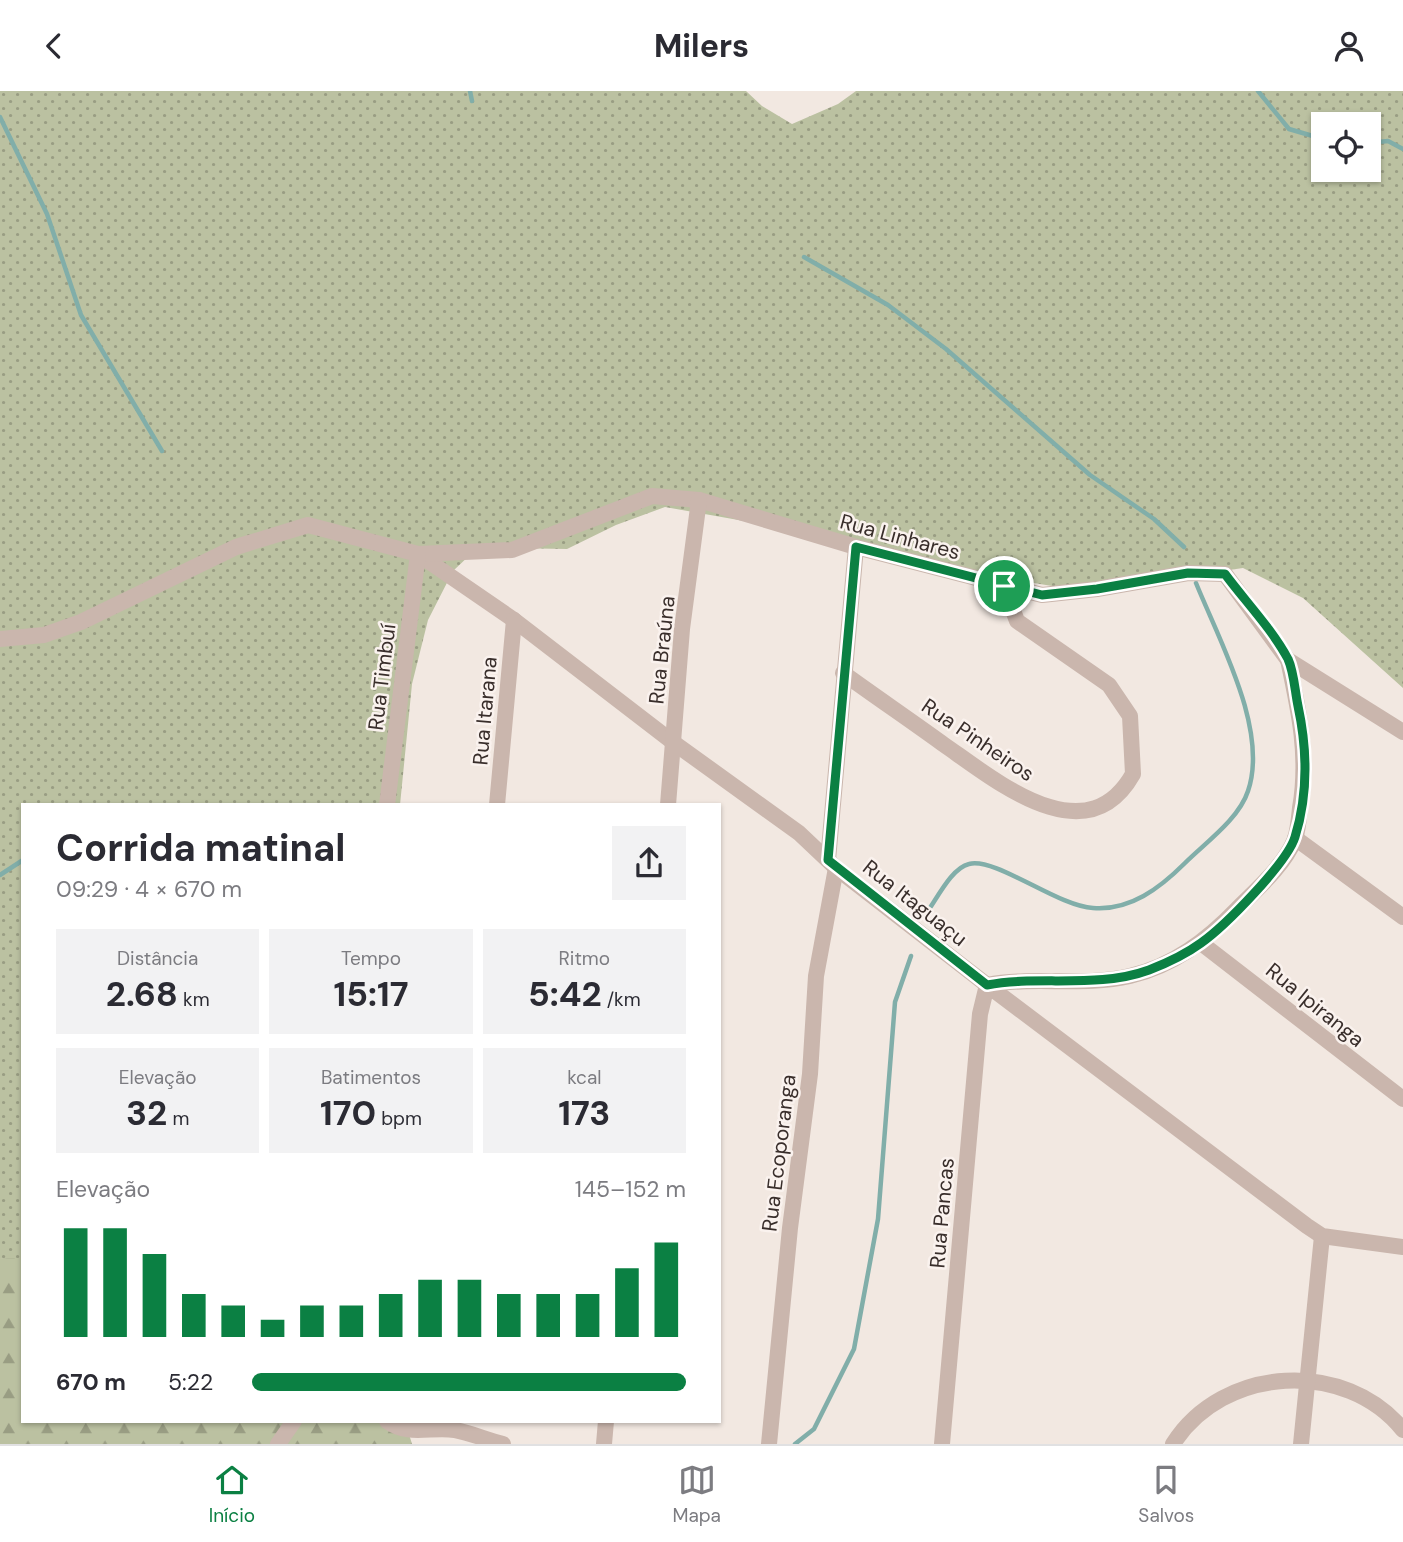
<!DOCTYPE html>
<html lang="pt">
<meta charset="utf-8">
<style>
:root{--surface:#fff;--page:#f2f2f3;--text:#2b2b33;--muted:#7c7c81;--line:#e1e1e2;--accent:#0b8043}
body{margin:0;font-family:"DM Sans",sans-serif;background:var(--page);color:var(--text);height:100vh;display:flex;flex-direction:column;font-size:26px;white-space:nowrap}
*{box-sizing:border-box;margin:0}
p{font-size:23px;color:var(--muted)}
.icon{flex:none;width:38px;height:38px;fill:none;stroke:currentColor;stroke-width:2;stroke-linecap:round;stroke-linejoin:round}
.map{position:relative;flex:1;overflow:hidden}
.side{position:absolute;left:21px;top:712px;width:700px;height:620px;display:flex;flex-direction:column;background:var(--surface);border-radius:0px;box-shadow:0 2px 5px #0004}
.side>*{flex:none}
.controls{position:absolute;left:1311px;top:21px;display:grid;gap:14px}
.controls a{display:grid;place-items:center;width:70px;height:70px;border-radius:0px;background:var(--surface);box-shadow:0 2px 5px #0004;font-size:35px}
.pin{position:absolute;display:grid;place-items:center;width:60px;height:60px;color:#fff;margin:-30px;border:4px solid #fff;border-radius:50%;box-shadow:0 2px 7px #0007}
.round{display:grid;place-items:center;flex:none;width:74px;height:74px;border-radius:0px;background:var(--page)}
.head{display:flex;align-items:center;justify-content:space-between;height:119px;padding:0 35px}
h1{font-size:38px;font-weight:700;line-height:52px}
.metrics{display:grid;grid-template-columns:repeat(3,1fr);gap:10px;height:119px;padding:7px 35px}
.metrics div{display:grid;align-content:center;border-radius:0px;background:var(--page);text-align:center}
.metrics b{font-size:35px;font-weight:700}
.metrics small{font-size:19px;font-weight:400}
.metrics p{font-size:19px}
.chart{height:196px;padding:14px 35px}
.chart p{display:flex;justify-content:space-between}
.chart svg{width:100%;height:126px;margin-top:7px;stroke:var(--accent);stroke-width:6}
ul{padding:0 35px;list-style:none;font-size:23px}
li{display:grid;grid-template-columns:112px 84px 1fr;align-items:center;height:52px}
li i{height:18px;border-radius:9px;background:var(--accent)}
header{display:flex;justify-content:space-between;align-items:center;height:91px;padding:0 35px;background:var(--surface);font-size:32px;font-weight:700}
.tabs{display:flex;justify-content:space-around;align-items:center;height:98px;border-top:2px solid var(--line);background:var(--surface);font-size:19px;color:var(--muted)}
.tabs a{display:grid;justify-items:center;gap:4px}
.tabs .active{color:var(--accent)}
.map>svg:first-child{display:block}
.grass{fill:url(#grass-dots);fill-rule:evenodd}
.forest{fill:url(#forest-firs)}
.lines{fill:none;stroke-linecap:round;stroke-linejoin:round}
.stream{stroke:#81aea9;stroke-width:4.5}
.minor{stroke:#cab6ad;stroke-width:16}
.route-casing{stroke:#fff;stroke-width:14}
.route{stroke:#0b8043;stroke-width:9}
.labels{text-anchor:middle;stroke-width:5;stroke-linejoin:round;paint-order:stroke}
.street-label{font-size:21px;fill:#392e2b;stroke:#faf2ee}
</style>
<header><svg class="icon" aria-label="back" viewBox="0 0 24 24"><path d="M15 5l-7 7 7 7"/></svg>Milers<svg class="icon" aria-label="person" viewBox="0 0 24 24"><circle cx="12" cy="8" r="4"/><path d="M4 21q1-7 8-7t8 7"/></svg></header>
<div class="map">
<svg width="1403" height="1353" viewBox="0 0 1403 1353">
<defs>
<pattern id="grass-dots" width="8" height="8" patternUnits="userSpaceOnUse" patternTransform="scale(1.75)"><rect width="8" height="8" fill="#bbc1a1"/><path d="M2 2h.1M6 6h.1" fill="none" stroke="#999d83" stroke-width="1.8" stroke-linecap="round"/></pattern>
<pattern id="forest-firs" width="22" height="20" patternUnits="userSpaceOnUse" patternTransform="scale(1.75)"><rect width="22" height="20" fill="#bbc1a1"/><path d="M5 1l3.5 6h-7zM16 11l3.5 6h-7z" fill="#999d83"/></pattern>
</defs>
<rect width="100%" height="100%" fill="#f2e8e1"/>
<path class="grass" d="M 0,0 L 746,0 L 762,15 L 792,33 L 838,13 L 856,0 L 1403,0 L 1403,597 L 1303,507 L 1243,477 L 1188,485 L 1106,504 L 907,471 L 761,433 L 665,416 L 616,434 L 567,458 L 509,457 L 472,462 L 453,480 L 428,529 L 412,593 L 400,714 L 23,714 L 23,1167 L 0,1168 ZM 1323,33 L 1368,33 L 1368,79 L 1323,79 Z"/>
<path class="forest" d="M 7,1167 L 23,1167 L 23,1330 L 405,1330 L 412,1353 L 0,1353 L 0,1168 Z"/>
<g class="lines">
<g class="stream">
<path d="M 470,0 L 472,10"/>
<path d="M 1258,0 L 1289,38 L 1323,48"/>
<path d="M 0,26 L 47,123 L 81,224 L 162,360"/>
<path d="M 1368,52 L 1388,50 L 1403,58"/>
<path d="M 804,166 L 888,214 L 946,258 L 1090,384 L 1154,428 L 1184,456"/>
<path d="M 0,784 L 23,769"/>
<path d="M 925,824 C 936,810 951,777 969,773 C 996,766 1057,815 1093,817 C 1130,820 1160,797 1185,772 C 1205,752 1239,728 1248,700 C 1269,639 1219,549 1196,492"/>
<path d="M 795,1353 L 814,1338 L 854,1258 L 878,1128 L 895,911 L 911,865"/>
</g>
<g class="minor">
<path d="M 418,463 L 514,529 L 674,652 L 799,742 L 836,777 L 987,894 L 1307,1135 L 1322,1145 L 1403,1156"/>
<path d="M 0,548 L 44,544 L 81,531 L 236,456 L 308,434 L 418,463 L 512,459 L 652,405 L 699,409 L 856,456 L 1042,504 L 1097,498 L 1188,482 L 1225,483 L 1288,569 L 1403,641"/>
<path d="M 843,582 C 876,606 910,629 943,653 C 995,689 1086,766 1133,683 L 1130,625 L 1109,594 L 1017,530 L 1004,495"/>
<path d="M 387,714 L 418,463"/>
<path d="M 497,714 L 514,529"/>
<path d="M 668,714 L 682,538 L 699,409"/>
<path d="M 1295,747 L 1403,826"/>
<path d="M 828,769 L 856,456"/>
<path d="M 1201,852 L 1403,1008"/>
<path d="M 987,894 C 1034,885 1083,896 1130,885 C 1173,875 1207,849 1237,818 C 1257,798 1284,775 1295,748 C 1298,739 1299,727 1300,717 C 1309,666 1299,620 1288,569"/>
<path d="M 387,1330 C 409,1346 431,1335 455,1339 C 471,1342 487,1349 503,1353"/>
<path d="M 278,1353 L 294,1330"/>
<path d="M 604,1353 L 606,1330"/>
<path d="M 769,1353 L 790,1137 L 810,983 L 816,885 L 836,777"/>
<path d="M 942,1353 L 980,923 L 987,894"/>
<path d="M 1173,1353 C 1223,1274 1346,1268 1403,1339"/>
<path d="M 1301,1353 L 1322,1145"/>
</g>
</g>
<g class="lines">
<g class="route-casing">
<path id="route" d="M 856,456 L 1042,504 L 1097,498 L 1188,482 L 1225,483 C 1245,510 1272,538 1288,568 C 1294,581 1295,601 1298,615 C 1307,657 1308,704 1295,746 C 1287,772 1225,835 1201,852 C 1186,863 1167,872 1149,879 C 1097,898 1040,884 987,894 L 828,769 Z"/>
</g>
<use href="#route" class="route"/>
</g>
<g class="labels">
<g class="street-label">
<text transform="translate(900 446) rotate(15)" y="7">Rua Linhares</text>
<text transform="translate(662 559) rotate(-84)" y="7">Rua Braúna</text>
<text transform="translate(382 586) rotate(-83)" y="7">Rua Timbuí</text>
<text transform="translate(485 620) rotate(-85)" y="7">Rua Itarana</text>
<text transform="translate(978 649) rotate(34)" y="7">Rua Pinheiros</text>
<text transform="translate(915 812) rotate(38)" y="7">Rua Itaguaçu</text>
<text transform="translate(1315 914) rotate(39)" y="7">Rua Ipiranga</text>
<text transform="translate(779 1062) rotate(-83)" y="7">Rua Ecoporanga</text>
<text transform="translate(942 1122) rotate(-85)" y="7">Rua Pancas</text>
</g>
</g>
</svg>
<div class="controls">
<a><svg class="icon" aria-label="locate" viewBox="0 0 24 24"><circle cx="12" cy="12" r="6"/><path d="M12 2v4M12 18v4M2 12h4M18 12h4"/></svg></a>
</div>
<div class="pin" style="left:1004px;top:495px;background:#1e9e55"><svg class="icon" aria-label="arrive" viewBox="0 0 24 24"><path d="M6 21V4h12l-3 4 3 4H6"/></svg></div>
<section class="side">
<div class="head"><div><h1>Corrida matinal</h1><p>09:29 · 4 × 670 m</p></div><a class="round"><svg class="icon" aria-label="share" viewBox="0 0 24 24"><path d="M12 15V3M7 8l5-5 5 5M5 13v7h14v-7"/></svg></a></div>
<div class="metrics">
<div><p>Distância</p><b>2.68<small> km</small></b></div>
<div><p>Tempo</p><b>15:17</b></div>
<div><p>Ritmo</p><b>5:42<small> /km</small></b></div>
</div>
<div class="metrics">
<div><p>Elevação</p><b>32<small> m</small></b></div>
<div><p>Batimentos</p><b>170<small> bpm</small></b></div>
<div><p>kcal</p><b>173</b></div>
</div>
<div class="chart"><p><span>Elevação</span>145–152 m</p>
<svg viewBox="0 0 160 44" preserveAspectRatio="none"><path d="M5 44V6M15 44V6M25 44V15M35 44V29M45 44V33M55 44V38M65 44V33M75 44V33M85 44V29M95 44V24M105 44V24M115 44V29M125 44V29M135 44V29M145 44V20M155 44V11"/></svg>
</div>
<ul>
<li><b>670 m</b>5:22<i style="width:100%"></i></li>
</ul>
</section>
</div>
<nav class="tabs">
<a class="active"><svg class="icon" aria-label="home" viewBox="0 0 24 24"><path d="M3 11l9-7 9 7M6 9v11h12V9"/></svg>Início</a>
<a><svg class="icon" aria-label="map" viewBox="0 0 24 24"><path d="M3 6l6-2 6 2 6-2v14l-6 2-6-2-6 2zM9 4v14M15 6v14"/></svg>Mapa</a>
<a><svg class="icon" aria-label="saved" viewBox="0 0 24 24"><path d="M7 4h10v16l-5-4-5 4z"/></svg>Salvos</a>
</nav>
